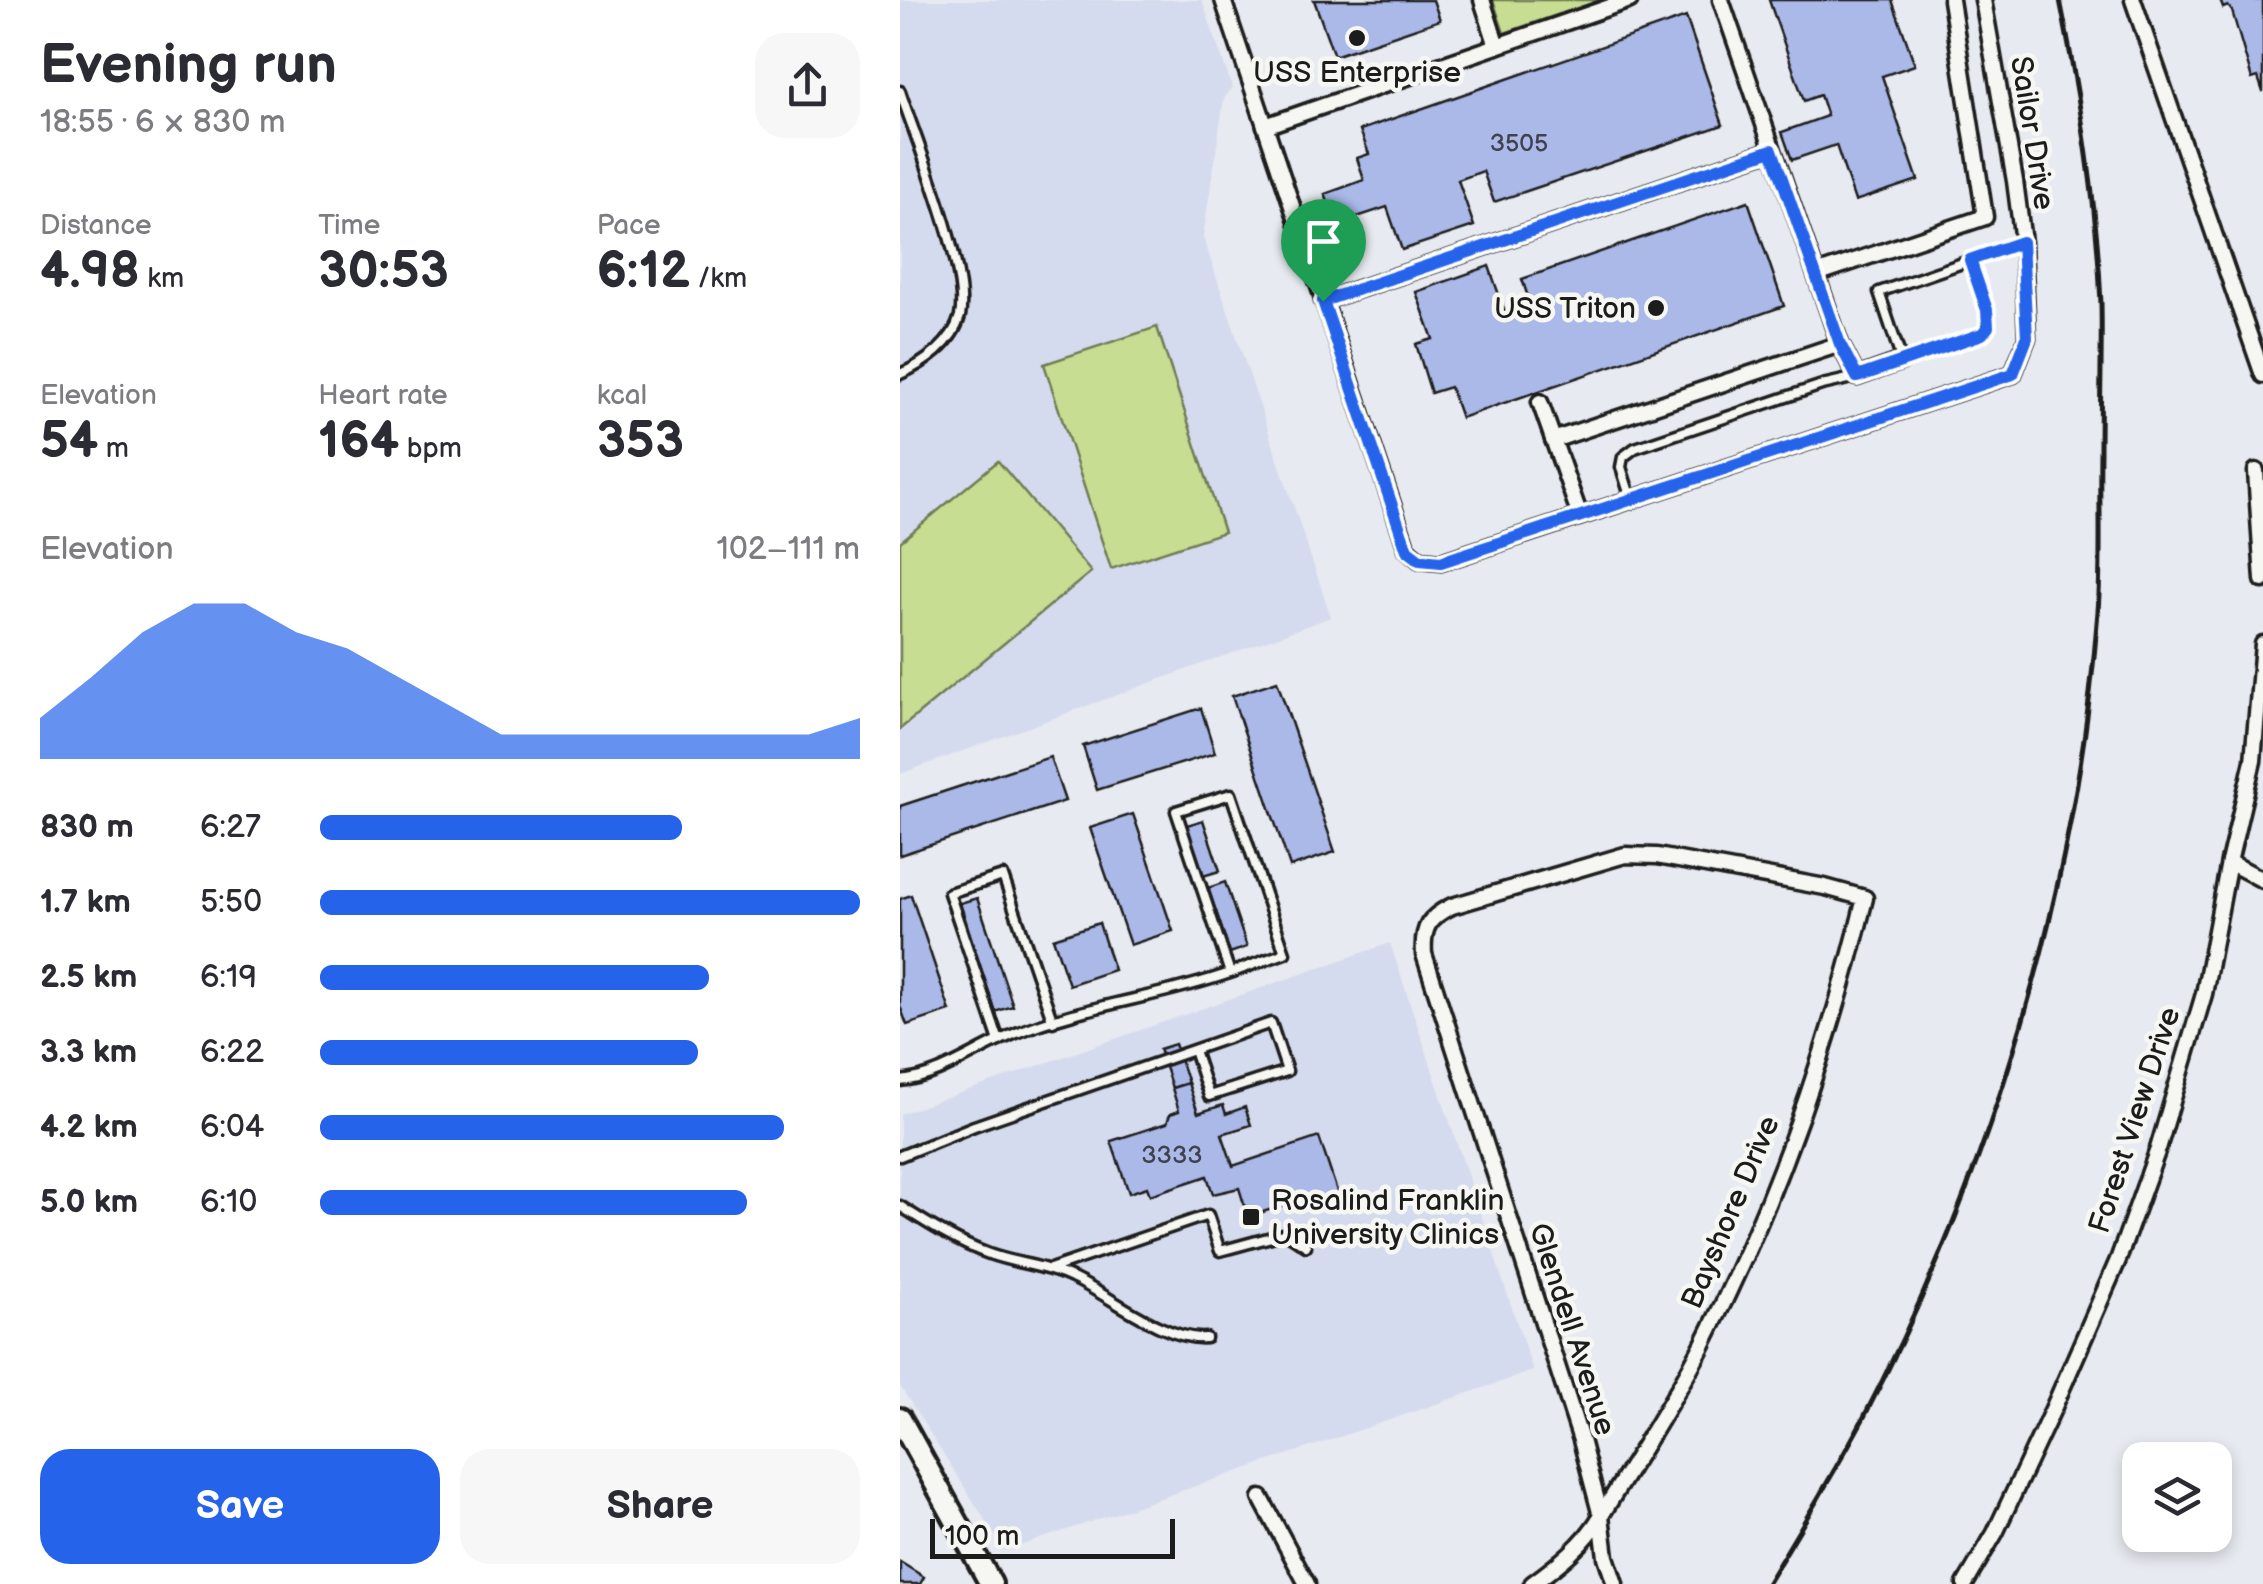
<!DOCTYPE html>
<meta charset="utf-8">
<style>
:root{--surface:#fff;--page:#f7f7f7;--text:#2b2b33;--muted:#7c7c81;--accent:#2563eb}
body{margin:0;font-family:"Balsamiq Sans",sans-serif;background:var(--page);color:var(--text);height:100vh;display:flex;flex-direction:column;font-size:38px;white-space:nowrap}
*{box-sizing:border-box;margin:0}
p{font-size:32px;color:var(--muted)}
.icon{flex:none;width:55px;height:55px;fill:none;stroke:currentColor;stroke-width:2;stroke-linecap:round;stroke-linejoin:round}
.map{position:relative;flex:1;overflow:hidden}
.sheet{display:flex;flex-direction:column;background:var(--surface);width:900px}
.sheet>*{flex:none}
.tools{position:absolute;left:1222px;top:1442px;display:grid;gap:20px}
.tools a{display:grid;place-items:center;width:110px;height:110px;border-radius:20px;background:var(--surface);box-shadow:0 5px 15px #0003;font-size:50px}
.scale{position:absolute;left:30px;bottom:25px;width:245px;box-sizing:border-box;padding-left:10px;border:5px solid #1c1c1c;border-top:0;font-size:28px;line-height:35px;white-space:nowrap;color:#1c1c1c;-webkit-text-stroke:8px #f6f6f2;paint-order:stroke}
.pin{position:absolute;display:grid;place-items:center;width:85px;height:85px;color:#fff;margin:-102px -42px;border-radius:50% 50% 50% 0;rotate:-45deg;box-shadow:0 0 10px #0007}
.pin .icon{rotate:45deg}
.round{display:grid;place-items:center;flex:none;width:105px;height:105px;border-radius:30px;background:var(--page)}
.overview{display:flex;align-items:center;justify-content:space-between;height:170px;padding:0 40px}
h1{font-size:55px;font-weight:600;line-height:75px}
.figures{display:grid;grid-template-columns:repeat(3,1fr);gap:15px;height:170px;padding:10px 40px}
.figures div{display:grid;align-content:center}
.figures b{font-size:50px;font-weight:600}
.figures small{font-size:28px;font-weight:400}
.figures p{font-size:28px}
.chart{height:280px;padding:20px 40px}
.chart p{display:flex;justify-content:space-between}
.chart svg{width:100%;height:180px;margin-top:10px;fill:var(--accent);opacity:.7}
.primary-button{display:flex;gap:20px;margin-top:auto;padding:20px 40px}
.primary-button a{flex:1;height:115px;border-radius:30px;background:var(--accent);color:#fff;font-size:40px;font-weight:600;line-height:115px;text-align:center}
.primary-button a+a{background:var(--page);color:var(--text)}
ul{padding:0 40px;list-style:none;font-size:32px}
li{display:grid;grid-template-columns:160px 120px 1fr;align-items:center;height:75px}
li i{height:25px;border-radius:12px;background:var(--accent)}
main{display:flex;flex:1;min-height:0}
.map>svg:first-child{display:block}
.built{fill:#d5dbee}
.green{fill:#c6dd92;stroke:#717c57;stroke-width:2.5}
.building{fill:#abb9e9;stroke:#1c1c1c;stroke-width:2.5}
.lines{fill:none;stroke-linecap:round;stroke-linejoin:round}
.lane-casing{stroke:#1c1c1c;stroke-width:15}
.street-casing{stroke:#1c1c1c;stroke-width:21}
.secondary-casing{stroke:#1c1c1c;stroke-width:28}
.lane{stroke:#f6f6f2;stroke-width:8}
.street{stroke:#f6f6f2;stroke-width:14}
.secondary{stroke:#f6f6f2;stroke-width:20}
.rail{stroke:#1c1c1c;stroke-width:5}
.route-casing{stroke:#fff;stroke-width:20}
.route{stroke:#2563eb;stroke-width:12}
.poi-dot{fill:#1c1c1c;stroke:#f6f6f2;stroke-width:4}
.labels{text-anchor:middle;stroke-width:9;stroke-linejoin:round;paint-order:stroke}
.number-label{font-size:25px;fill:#40434f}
.poi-label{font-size:30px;fill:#1c1c1c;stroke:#f6f6f2}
.street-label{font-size:30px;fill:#1c1c1c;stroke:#f6f6f2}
</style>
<main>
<section class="sheet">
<div class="overview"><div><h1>Evening run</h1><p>18:55 · 6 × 830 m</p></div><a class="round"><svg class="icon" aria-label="share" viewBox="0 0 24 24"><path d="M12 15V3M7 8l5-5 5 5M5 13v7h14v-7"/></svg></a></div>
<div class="figures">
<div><p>Distance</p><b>4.98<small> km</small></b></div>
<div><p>Time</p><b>30:53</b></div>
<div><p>Pace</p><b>6:12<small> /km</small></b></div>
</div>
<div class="figures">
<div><p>Elevation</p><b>54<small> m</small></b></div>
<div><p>Heart rate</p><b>164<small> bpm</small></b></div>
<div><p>kcal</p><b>353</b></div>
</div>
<div class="chart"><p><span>Elevation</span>102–111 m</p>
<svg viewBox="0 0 160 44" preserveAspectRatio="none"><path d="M0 44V34L10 24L20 13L30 6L40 6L50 13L60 17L70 24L80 31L90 38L100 38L110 38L120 38L130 38L140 38L150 38L160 34V44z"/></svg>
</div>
<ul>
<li><b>830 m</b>6:27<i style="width:67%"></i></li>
<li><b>1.7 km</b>5:50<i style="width:100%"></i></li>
<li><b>2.5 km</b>6:19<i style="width:72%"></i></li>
<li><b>3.3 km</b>6:22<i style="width:70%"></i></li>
<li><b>4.2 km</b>6:04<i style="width:86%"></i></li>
<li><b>5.0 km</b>6:10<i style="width:79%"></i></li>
</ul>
<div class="primary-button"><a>Save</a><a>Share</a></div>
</section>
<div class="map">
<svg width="1363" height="1584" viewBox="0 0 1363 1584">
<rect width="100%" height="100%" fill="#e7eaf0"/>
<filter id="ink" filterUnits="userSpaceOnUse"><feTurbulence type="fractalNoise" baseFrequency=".01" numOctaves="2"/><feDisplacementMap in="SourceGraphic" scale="20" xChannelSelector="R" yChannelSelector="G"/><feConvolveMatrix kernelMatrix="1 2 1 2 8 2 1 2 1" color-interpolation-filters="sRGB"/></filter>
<g filter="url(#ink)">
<g class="built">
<path d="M 0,0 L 302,0 L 332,87 L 324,99 L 303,237 L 431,617 L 0,774 Z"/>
<path d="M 490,943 L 633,1371 L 105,1551 L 0,1386 L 0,1114 Z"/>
</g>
<g class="green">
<path d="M 593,0 L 701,0 L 604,33 Z"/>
<path d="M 257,327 L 324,532 L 211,569 L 144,364 Z"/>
<path d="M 98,461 L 191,572 L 0,729 L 0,542 Z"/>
</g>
<g class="building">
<path d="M 414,0 L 533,0 L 540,20 L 434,56 Z"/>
<path d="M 869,0 L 992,0 L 1015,65 L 982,76 L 1018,180 L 955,201 L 936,145 L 892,160 L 882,132 L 927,116 L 920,95 L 904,101 Z"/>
<path d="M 1320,0 L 1363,0 L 1363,92 L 1358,77 L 1352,79 L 1332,11 L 1328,6 L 1323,8 Z"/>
<path d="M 786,17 L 823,125 L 594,202 L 583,171 L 558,180 L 574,226 L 502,250 L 487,207 L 436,224 L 425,194 L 464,180 L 457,158 L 469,154 L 460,130 Z"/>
<path d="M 848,201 L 884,306 L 561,418 L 550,387 L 531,393 L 516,344 L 533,339 L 516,292 L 589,266 L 607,318 L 632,309 L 622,279 Z"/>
<path d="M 377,681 L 435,852 L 390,867 L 332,696 Z"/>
<path d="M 301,708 L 315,753 L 197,790 L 183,746 Z"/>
<path d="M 150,757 L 165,801 L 0,855 L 0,806 Z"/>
<path d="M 233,814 L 273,931 L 230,945 L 190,828 Z"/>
<path d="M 303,820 L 320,871 L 303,876 L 287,825 Z"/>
<path d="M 325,882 L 347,947 L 330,953 L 308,888 Z"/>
<path d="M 11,895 L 50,1011 L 7,1025 L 0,1006 L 0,899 Z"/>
<path d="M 77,898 L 113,1006 L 95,1012 L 60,903 Z"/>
<path d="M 199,923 L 214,970 L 169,985 L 153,938 Z"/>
<path d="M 275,1044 L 288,1083 L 272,1088 L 259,1049 Z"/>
<path d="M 288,1083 L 298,1113 L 323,1105 L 326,1114 L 345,1107 L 351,1125 L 322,1134 L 333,1166 L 419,1137 L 438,1194 L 414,1202 L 411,1196 L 348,1217 L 339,1188 L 313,1194 L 307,1176 L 250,1195 L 247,1187 L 229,1193 L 211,1141 L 267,1123 L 270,1114 L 279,1111 L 272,1088 Z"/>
<path d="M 0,1562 L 24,1577 L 20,1584 L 0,1584 Z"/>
</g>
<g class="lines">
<g class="lane-casing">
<g id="lane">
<path d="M 0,91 C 16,140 70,272 60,316 C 53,343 24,364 0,374"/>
<path d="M 1070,260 L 1087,311 L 1088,327 L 1082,334 L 1002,361 L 979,292 L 1123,242"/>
<path d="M 731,499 L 721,467 L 723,457 L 735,448 L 922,385 L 957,377"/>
<path d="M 331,794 L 385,953 L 330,973 L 276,811 Z"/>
<path d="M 99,1041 L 49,893 L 103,876 L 153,1022"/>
<path d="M 0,1081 C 41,1077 75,1050 114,1034 C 183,1005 259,998 330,973"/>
<path d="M 0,1156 L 74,1126 L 371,1023 L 387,1071 L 309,1096 L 294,1050"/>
<path d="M 0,1206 C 28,1224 58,1243 89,1254 C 116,1264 145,1265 172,1278 C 210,1295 264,1341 306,1338"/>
<path d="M 150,1269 L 308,1215 L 320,1251 L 386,1233 L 406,1246"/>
</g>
</g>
<g class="street-casing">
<g id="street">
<path d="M 323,0 L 507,549 L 520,560 L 541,562 L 1113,374 L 1127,338 L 1123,242 L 1115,181 L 1083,0"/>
<path d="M 582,0 L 597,46"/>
<path d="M 821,0 L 940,344 L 957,377 L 1002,361"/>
<path d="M 1233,0 L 1363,375"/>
<path d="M 365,126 L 730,0"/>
<path d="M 916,274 L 1085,217 L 1051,0"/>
<path d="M 423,301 L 872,150"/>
<path d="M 640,402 L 680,516"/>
<path d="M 653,440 L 940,344"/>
<path d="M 1356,471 L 1363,580"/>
<path d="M 1329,862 L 1363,880"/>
<path d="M 361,1498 L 407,1584"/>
<path d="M 632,1584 C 658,1565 685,1544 701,1516 C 735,1459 773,1403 803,1344 C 875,1203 928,1052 965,898 L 925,887 L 757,856 L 725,855 L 552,906 C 529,917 522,927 524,954 L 681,1440 L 701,1516 L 706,1557 L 715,1584"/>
<path d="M 1065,1584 L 1095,1533 L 1153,1409 L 1218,1260 L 1258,1149 L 1304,994 L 1329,862 L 1353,761 L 1363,644"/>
</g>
</g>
<g class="secondary-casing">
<path id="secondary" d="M 0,1419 L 91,1584"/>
</g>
<use href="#lane" class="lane"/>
<use href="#street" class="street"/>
<use href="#secondary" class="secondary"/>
<path class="rail" d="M 867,1584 C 900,1529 933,1475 963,1419 C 1092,1171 1177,890 1198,611 C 1202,559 1199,506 1200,453 C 1200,404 1202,354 1201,304 C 1197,202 1180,100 1160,0"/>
</g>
</g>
<g class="lines" filter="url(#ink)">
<g class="route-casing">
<path id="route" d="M 872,150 L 940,344 L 957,377 L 1082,334 L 1088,327 L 1087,310 L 1070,260 L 1122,242 L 1127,338 L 1113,374 L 541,562 L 520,560 L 507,550 L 423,301 Z"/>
</g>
<use href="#route" class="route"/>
</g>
<g class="poi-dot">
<circle cx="457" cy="38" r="10"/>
<circle cx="756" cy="308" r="10"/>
<rect x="341" y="1207" width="20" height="20" rx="5"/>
</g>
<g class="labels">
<g class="number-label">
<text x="619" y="151">3505</text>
<text x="272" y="1163">3333</text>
</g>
<g class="poi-label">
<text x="457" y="82">USS Enterprise</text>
<text x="736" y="318" text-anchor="end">USS Triton</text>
<text x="371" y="1210" text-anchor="start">Rosalind Franklin<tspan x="371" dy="34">University Clinics</tspan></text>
</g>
<g class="street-label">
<text transform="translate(1133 133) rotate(81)" y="10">Sailor Drive</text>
<text transform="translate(1234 1120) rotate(-72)" y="10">Forest View Drive</text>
<text transform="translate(830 1212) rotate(-67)" y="10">Bayshore Drive</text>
<text transform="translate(673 1329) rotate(72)" y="10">Glendell Avenue</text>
</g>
</g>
</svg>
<div class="tools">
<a><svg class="icon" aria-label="layers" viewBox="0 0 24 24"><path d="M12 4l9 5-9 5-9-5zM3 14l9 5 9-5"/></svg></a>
</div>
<div class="scale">100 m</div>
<div class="pin" style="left:423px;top:301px;background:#1e9e55"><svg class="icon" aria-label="arrive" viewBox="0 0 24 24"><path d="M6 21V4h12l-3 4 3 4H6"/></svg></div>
</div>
</main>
